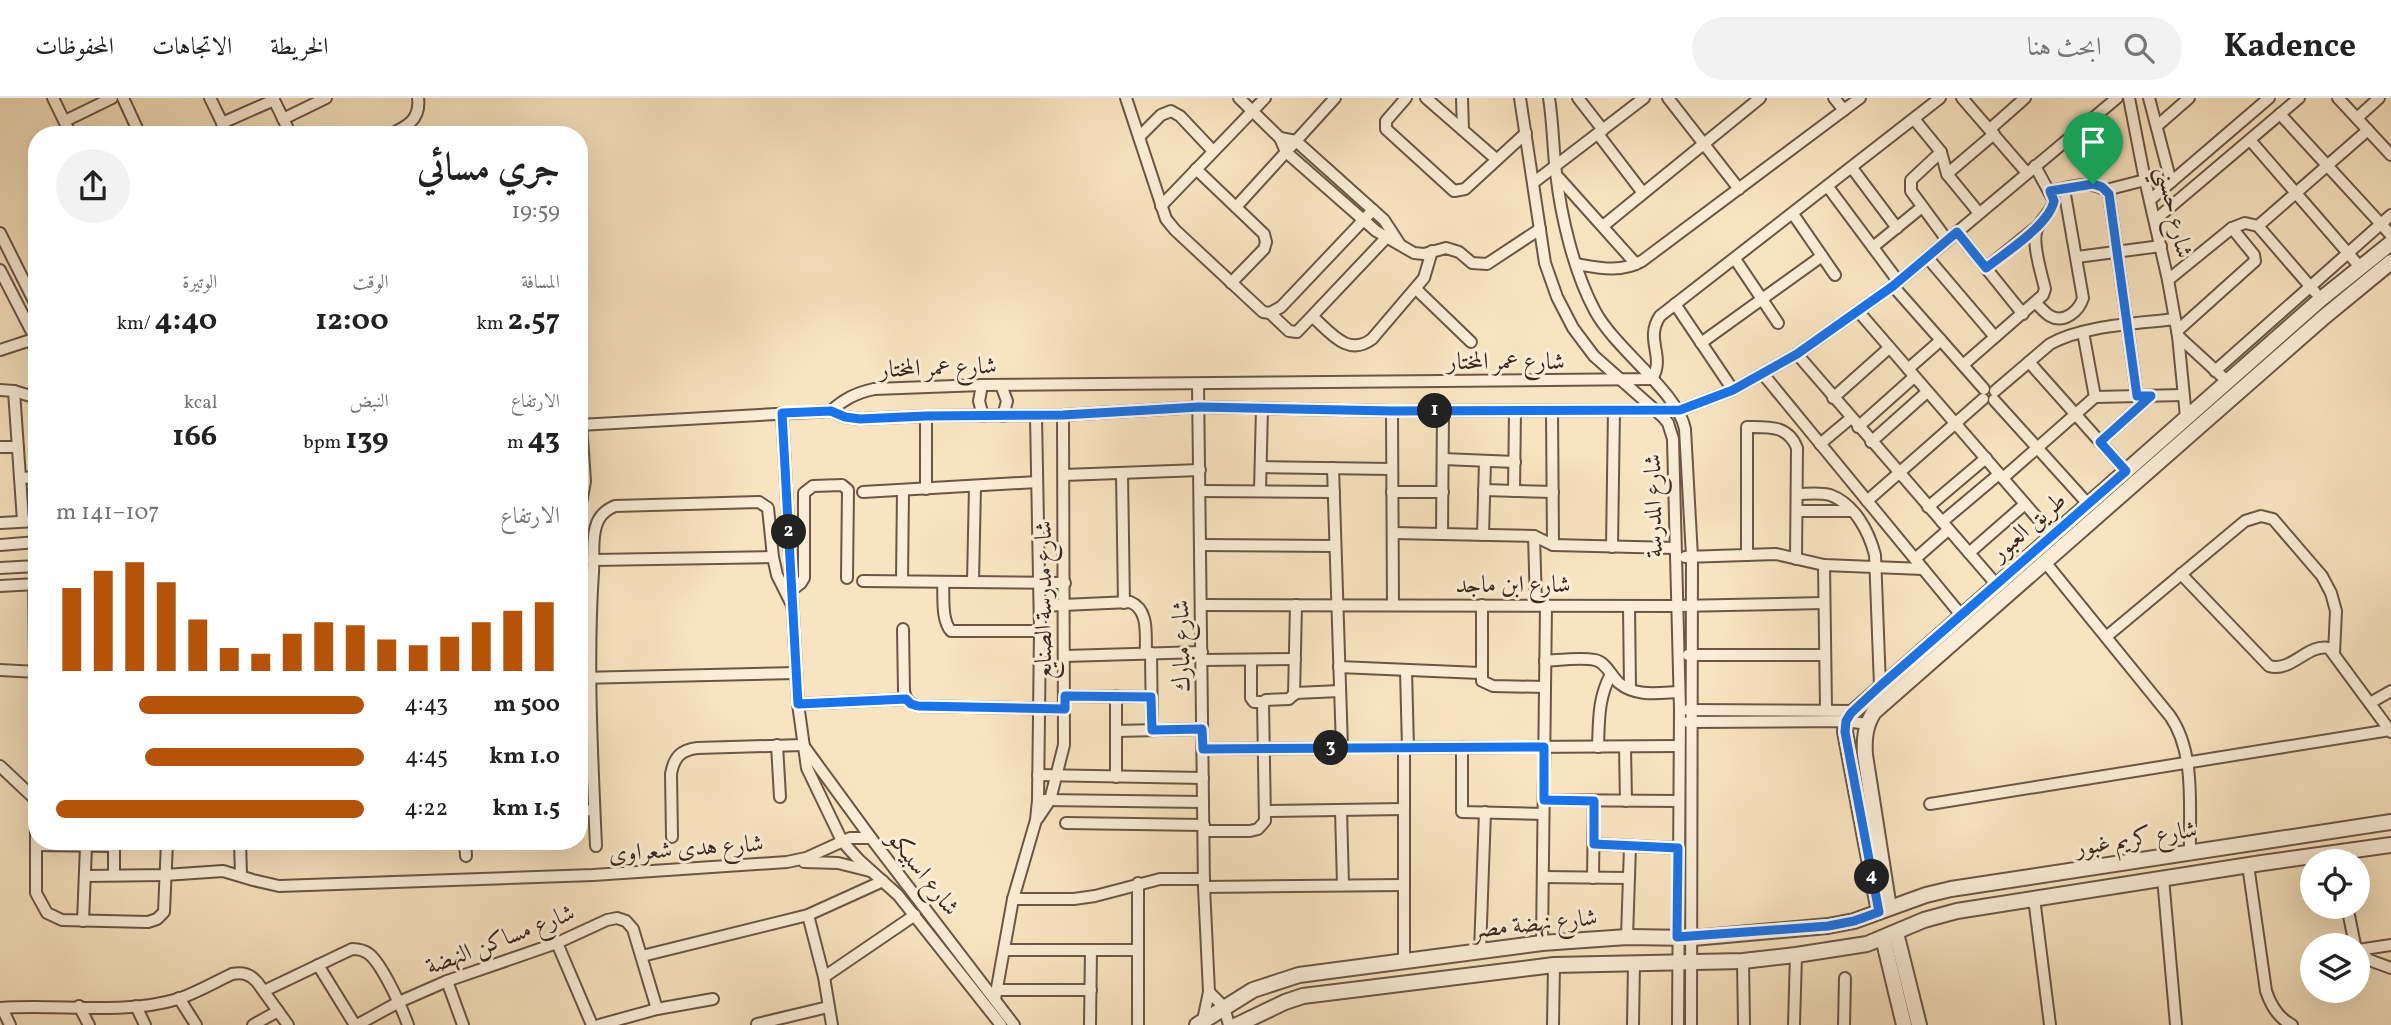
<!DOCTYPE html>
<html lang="ar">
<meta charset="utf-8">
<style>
:root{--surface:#fff;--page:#f2f2f2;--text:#222;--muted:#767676;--line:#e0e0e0;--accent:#b45309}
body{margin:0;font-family:Vollkorn,Amiri,serif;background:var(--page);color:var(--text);direction:rtl;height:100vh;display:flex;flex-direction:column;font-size:26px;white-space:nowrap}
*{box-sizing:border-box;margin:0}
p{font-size:23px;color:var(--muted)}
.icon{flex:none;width:38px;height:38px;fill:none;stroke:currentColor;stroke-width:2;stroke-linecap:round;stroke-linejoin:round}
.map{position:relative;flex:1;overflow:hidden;direction:ltr}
.drawer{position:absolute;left:28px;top:28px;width:560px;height:724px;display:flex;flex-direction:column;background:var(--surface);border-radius:28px;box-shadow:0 7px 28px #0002;direction:rtl}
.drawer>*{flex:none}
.fabs{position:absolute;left:2300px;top:751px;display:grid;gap:14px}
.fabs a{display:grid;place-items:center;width:70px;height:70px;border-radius:50%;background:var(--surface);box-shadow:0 7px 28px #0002;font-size:35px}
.pin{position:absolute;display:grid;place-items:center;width:60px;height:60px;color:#fff;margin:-72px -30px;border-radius:50% 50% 50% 0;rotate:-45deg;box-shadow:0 0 7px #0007}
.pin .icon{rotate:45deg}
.km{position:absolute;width:35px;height:35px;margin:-18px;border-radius:50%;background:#222;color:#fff;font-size:19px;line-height:35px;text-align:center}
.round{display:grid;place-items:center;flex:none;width:74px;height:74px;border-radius:37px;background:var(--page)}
.overview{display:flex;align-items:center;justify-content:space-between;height:119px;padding:0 28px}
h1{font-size:38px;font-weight:700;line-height:52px}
.figures{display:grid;grid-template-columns:repeat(3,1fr);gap:10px;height:119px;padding:7px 28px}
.figures div{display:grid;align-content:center}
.figures b{font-size:30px;font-weight:700}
.figures small{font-size:19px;font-weight:400}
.figures p{font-size:19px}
.chart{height:196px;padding:14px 28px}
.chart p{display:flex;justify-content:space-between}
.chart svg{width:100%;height:126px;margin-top:7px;stroke:var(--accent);stroke-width:6}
ul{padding:0 28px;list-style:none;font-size:23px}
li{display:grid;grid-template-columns:112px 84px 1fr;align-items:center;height:52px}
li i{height:18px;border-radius:9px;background:var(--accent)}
header{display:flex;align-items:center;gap:42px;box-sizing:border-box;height:98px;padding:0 35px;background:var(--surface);border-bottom:2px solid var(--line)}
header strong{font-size:33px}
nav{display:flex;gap:38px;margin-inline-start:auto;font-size:24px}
.search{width:490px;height:63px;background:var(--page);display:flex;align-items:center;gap:18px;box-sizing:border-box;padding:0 24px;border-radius:38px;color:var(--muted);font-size:26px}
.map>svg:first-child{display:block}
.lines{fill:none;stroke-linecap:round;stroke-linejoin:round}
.minor-casing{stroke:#6b5646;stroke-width:14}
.tertiary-casing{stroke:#6b5646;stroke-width:18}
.minor{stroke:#fbedd7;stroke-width:10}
.tertiary{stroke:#fbedd7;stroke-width:14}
.route-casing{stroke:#fff;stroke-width:14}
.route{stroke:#1a73e8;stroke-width:9}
.labels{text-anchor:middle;stroke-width:6;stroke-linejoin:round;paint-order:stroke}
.street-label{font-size:24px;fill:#3c271d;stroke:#fbedd7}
</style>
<header>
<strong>Kadence</strong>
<div class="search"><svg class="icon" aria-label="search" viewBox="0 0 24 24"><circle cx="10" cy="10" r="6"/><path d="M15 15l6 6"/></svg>ابحث هنا</div>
<nav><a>الخريطة</a><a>الاتجاهات</a><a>المحفوظات</a></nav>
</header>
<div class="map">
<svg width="2391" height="927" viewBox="0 0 2391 927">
<rect width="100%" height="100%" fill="#f9e4c1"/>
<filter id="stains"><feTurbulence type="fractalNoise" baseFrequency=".00286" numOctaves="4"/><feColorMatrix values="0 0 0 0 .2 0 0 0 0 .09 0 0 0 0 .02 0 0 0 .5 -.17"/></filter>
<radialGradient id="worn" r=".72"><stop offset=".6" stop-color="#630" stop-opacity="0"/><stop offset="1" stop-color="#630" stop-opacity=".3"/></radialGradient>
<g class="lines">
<g class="minor-casing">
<g id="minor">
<path d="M 53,0 L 71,37"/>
<path d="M 123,0 L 140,37"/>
<path d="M 210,0 L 228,37"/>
<path d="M 273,0 L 291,37"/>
<path d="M 1126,0 L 1166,121 L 1175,132 L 1263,214 L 1270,215 L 1281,209 L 1373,112"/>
<path d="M 1239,0 L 1280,40 L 1286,54 L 1376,133 L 1414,155 L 1424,156 L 1446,150 L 1459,154 L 1472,165 L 1487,166 L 1540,131"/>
<path d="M 1406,0 L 1386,23 L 1386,31 L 1454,93 L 1465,91 L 1526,35"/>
<path d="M 1426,0 L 1496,61"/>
<path d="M 1462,0 L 1463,32"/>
<path d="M 1520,0 L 1545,165 L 1557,199 L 1573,230 L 1594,258 L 1663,319 L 1668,325 L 1673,341 L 1680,612 L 1678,927"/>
<path d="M 1549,0 C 1553,25 1553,50 1556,75 C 1561,119 1574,174 1595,213 C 1616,252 1678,294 1685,331 L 1692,459 L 1691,927"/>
<path d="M 1578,0 L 1603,32"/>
<path d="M 1668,0 L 1739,91"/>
<path d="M 1834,0 L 1844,12"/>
<path d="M 1962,0 L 2027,75"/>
<path d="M 2129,0 L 2145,82 L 2168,182 L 2178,238 L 2186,319"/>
<path d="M 2149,0 L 2171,84"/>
<path d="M 2338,0 L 2391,57"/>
<path d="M 2280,16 L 2391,137"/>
<path d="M 2357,20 L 2379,0"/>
<path d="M 283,21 L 326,0"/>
<path d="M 1914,21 L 1941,54 L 1947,76 L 1979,115"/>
<path d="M 65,23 L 112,0"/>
<path d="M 222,25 L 274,2"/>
<path d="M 2157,28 L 2189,0"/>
<path d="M 1990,31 L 2025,0"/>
<path d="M 1598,36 L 1643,95"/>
<path d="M 389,37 C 406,29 421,22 418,0"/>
<path d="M 1139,39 L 1161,17 L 1171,13 L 1180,18 L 1213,53"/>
<path d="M 1280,40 L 1296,43 L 1384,122 L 1399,145"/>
<path d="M 2250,42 L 2360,169"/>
<path d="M 1941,54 L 1911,82 L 1911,93 L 1947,142"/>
<path d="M 1852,70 L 1897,130"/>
<path d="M 1196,71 L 1264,136 L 1266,144 L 1264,151 L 1231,185"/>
<path d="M 1947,76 L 1994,36"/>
<path d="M 1559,80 L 1636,166"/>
<path d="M 1533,85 L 1644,0"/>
<path d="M 1828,89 L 1898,183"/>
<path d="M 2106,92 L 2145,82"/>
<path d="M 2050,93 C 2069,90 2095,79 2109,96 L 2137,298"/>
<path d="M 2150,102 L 2269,0"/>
<path d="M 1161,108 L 1265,0"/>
<path d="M 1236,109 L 1335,0"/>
<path d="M 1793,116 L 1835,177"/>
<path d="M 2155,122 L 2299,0"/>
<path d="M 1603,128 L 1760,0"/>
<path d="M 2258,128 L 2315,194"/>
<path d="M 1957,134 L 2023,216"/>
<path d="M 0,135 L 37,209"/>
<path d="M 1873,149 L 1922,109"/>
<path d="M 1927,159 L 1995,239"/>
<path d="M 2077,159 L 2161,148"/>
<path d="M 1735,161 L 1778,225"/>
<path d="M 1576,166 C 1600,170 1620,175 1642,163 L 1860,0"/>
<path d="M 1986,170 L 2038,128"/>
<path d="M 0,172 L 37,244"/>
<path d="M 2168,182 L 2232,130 L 2245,125 L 2258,128 L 2368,32"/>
<path d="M 1893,188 L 1984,291"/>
<path d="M 1416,191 L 1471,244"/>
<path d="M 2036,205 C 2040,209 2045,215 2050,218 C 2064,226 2079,213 2083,200 L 2064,91"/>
<path d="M 1675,206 L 1733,292"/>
<path d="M 1858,213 L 2052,437"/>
<path d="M 1270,215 L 1289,233 L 1297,234 L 1386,140"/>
<path d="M 1313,219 C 1331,235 1348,259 1372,241 L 1424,180 L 1432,153"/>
<path d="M 2177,233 L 2255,163 L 2254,157 L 2232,130"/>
<path d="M 2083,234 L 2095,299"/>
<path d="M 2178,238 L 2227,283"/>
<path d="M 1701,245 L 1822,158"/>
<path d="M 0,252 L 37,240"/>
<path d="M 1797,256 L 1996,486"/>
<path d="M 2029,264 L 2126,373"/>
<path d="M 1963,267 L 2043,197 L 2045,191 C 2042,177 2031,144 2037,131 C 2041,120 2051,115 2054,103 L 2035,68"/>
<path d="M 1908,271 L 1941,242"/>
<path d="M 2215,273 L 2391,117"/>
<path d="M 1763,276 L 1961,517"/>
<path d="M 1198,286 L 1204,789 L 1209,894 L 1202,927"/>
<path d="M 982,287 L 979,303 L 983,318"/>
<path d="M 1001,287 L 1007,303 L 1003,318"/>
<path d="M 0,292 L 14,293 L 37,300"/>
<path d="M 14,293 L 23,423"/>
<path d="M 1995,293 L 2050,246 C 2084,227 2136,226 2175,221"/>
<path d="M 1833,300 L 1889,250"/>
<path d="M 1994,302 L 2088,406"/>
<path d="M 831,313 C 844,301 856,295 874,291 L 982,287 L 1652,281 C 1666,258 1644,242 1660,218 L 1940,0"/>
<path d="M 1392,313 L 1393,507"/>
<path d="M 1552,313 L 1553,447"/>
<path d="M 782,315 L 798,606 L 807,670 L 842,743 L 859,762 L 898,797 L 1001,927"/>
<path d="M 926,318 L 926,391"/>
<path d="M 579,327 L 831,313 L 845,319 L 860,321 L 926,318 L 1063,317 L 1199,309 L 1392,313 L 1680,312 L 1733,292 L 1797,256 L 1893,188 L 2117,0"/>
<path d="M 1858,329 L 1914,279"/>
<path d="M 1871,344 L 1927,294"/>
<path d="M 2100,344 L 2151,298"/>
<path d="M 1820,346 L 1851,320"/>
<path d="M 0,349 L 18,349"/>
<path d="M 1443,361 L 1515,364"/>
<path d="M 1261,369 L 1392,371"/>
<path d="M 1333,370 L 1342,650"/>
<path d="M 1122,375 L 1124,505"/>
<path d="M 1064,377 L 1200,372"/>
<path d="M 20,380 L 37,379"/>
<path d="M 2003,380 L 2095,299 L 2183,297"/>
<path d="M 1484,392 L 1553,394"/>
<path d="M 1200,393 L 1334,394"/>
<path d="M 1260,393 L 1262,310"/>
<path d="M 1514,393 L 1515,313"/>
<path d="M 863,394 L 1037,384"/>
<path d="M 1392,394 L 1443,394"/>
<path d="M 1797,396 C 1807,396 1820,394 1830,397 C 1855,406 1869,434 1875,457 L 1880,588"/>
<path d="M 1867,403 L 1983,301"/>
<path d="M 1928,409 L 1986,360"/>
<path d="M 1797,413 L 1852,413"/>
<path d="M 1942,424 L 1999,376"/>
<path d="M 0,425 L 37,423"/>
<path d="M 1393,435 L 1534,438 L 1553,447 L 1675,450"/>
<path d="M 1442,436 L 1443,313"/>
<path d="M 1483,437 L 1485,363"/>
<path d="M 1534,438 L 1536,507"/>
<path d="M 0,447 L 37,444"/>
<path d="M 1201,447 L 1335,448"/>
<path d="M 1612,449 L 1614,312"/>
<path d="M 1969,455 L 2025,406"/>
<path d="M 579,456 L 580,411 L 585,383 L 581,326"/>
<path d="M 1747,457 L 1747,329 C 1769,329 1788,327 1797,350 L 1796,461"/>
<path d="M 1685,459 L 1776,456 L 1824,467 L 1923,471"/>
<path d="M 1915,461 L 1948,432"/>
<path d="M 593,462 L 773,459"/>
<path d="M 2045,464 L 2170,618 C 2196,655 2189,711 2190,754"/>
<path d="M 1824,467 L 1826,611"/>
<path d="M 0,470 L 37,468"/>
<path d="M 2181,476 L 2269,568 C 2291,575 2308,545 2329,550 L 2391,634"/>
<path d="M 863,483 L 1065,485"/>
<path d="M 902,483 L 903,392"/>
<path d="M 943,484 C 944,498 941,522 951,533 L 1040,533"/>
<path d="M 973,484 L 975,388"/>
<path d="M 34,486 L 37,702"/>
<path d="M 0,488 L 37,486"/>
<path d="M 792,492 L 801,485 L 804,480 L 804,395 L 813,388 L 842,387 L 848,392 L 847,480"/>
<path d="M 1201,507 L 1677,508 L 1824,505"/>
<path d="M 1482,507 L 1482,583 L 1493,588 L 1545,589"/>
<path d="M 1040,508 L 1130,504 C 1150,512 1145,538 1146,555"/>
<path d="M 1629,508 L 1630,591"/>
<path d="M 903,531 L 904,593 C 906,602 909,606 918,608 L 1064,611"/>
<path d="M 2106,539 L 2245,423 L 2261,418 L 2273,421 L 2322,478 L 2331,495 L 2336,513 L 2334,555"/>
<path d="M 1151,555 L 1152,632"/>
<path d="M 1688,557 L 1825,557"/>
<path d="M 1065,558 L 1202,554"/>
<path d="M 1202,562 L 1295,561"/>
<path d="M 1251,562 L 1251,600 L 1254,604 L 1263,604"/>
<path d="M 1545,563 C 1561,562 1580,559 1595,562 C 1606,564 1611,578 1619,585 C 1636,599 1658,595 1678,594"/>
<path d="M 1339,569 L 1480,575"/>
<path d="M 0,572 L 37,574"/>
<path d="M 1406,572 L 1408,650"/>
<path d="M 579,580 L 796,575"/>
<path d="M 1294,597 L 1296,507"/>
<path d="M 1065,598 L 1151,599"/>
<path d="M 1116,598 L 1116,679"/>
<path d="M 2370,605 L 2391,593"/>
<path d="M 798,606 L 906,601"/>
<path d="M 1688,612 L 1857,613"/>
<path d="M 1688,624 L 1846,623 L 1867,626"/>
<path d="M 1116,633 L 1202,631"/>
<path d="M 777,647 L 780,699"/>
<path d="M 803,647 L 871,740 L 1014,927"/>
<path d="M 1462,649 L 1462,714 L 1543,716"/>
<path d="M 1598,649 C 1599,622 1598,600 1611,576"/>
<path d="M 1625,649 L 1626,703"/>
<path d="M 1404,650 L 1404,862"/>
<path d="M 1203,651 L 1679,648"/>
<path d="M 0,668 L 36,702 L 36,795 L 47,815 L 62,822 L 148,824 L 157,821 L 164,814 L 167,744"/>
<path d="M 1038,677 L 1203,680"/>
<path d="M 1044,702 L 1203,704"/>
<path d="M 1544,702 L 1678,703"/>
<path d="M 1930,706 L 2390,632"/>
<path d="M 1341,712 L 1343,787"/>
<path d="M 579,713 L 594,712"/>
<path d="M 1266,713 L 1404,711"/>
<path d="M 1038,720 L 1050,702 L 1064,647 L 1063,317"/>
<path d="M 1066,725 L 1204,727"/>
<path d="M 1204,733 L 1250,733 L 1258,731 L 1265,723 L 1263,604 L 1266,602 L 1289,601 L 1295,595 L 1340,593"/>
<path d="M 672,739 L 671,676 C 674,659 681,652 697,650 L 803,647"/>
<path d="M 240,744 L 241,777"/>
<path d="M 465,744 L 466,758"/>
<path d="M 1594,746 L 1678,750"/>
<path d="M 36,747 L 114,748"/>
<path d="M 596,748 C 592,657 587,565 593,474 C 594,458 591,435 599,421 C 603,414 608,411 615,408 L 759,404 L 768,410 L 773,459 L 777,477 L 792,507"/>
<path d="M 804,764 L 838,765 L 870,773"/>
<path d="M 2248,767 L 2266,893 C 2271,908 2278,920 2292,927"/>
<path d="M 114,777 L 114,744"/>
<path d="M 85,778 L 165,777 L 223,773 L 253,782 L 279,788 L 593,777 L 787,764 L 806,760 L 850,740 L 871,740"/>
<path d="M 1543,779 L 1629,780"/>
<path d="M 1593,780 L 1594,703"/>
<path d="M 2163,780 L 2176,927"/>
<path d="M 1138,785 L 1138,927"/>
<path d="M 1204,789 L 1404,787"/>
<path d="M 2034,800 L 2050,927"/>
<path d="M 1013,801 L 1074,801 L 1095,798 L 1160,781 L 1204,781"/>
<path d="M 2347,808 L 2355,847"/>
<path d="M 808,817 L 824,879 L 832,927"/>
<path d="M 83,823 L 86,748"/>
<path d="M 1627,839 L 1630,748"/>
<path d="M 557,845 L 592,927"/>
<path d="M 1542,845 L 1546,507"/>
<path d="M 2357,851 L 2369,862 L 2391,870"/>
<path d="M 1004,852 L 1138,852"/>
<path d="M 2358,852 L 2391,847"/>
<path d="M 1480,853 L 1485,714"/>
<path d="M 642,858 L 808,817 L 883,783"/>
<path d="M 1743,863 L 1744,927"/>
<path d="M 318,867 L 355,927"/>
<path d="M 824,879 L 915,817"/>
<path d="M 447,883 L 463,927"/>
<path d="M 997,892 L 1091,892"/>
<path d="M 264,893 L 352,851 C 359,851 364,852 369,856 C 382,866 402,910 408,927"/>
<path d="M 1209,894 L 1224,909 L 1229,927"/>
<path d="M 179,900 L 196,927"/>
<path d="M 995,901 L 1013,801 L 1036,722 L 1038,702 L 1040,533 L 1036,318"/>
<path d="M 79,908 L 89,927"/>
<path d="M 136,908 L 145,927"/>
<path d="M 0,910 C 58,905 121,918 178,901 C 196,895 215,884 232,876 C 243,874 250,876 257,884 L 288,927"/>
<path d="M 2,910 L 10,927"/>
<path d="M 757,926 L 828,909"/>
<path d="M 253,927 L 278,913"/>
<path d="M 357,927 L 399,904 L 447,883 L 557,845 L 607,822 L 617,820 L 626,823 L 633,831 L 657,911"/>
<path d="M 599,927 L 657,911 L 713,901"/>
<path d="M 1090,927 L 1091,852"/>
<path d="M 1553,927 L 1554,867"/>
<path d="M 1633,927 L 1634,865"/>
<path d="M 1794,927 L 1796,857"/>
<path d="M 1844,927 L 1845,880"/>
</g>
</g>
<g class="tertiary-casing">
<g id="tertiary">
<path d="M 1889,810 L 1865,657 C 1864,641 1865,628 1874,614 L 2324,219 L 2391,164"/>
<path d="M 1879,814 L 1845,634 L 1846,623 L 1851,616 L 2321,201 L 2391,145"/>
<path d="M 1896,835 L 1919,927"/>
<path d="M 1883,840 L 1904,927"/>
<path d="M 1197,927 L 1253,892 L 1299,877 L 1542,845 L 1627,839 L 1693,840 L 1828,828 L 1854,823 L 1926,797 L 1951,791 L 2391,724"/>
<path d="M 1237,927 L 1285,904 L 1303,898 L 1554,867 L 1743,863 L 1796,857 L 1867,846 L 1924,822 L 1957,813 L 2262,765 L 2391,747"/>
</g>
</g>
<use href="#minor" class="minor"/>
<use href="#tertiary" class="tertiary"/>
</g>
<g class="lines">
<g class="route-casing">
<path id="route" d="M 2093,86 L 2102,89 L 2109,96 L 2137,298 L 2151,298 L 2100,344 L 2126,373 L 1880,588 L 1851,615 L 1846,623 L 1845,634 L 1879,814 L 1854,823 L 1828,828 L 1677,839 L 1678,750 L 1594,746 L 1594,703 L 1544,702 L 1544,649 L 1203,651 L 1202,631 L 1152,632 L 1151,599 L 1065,598 L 1065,611 L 918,608 L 911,606 L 906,601 L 798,606 L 782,315 L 831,313 L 845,319 L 860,321 L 926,318 L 1063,317 L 1199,309 L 1392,313 L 1680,312 L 1733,292 L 1797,256 L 1893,188 L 1957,134 L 1986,170 C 2006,154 2049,127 2054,103 L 2050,93 Z"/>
</g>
<use href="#route" class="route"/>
</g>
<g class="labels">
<g class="street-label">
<text transform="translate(2175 114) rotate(77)" y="8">شارع حسني</text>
<text x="1506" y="271">شارع عمر المختار</text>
<text transform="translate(938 269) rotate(-2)" y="8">شارع عمر المختار</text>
<text transform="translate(1653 408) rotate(-91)" y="8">شارع المدرسة</text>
<text transform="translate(2028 428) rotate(-41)" y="8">طريق العبور</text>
<text x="1513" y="494">شارع ابن ماجد</text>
<text transform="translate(1043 502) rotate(-90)" y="8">شارع مدرسة الصنايع</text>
<text transform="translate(1181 548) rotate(-91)" y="8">شارع مبارك</text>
<text transform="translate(2136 740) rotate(-9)" y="8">شارع كريم غبور</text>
<text transform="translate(686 750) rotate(-4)" y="8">شارع هدى شعراوى</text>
<text transform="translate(924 775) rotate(52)" y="8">شارع اسبيكو</text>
<text transform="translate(1535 825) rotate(-6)" y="8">شارع نهضة مصر</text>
<text transform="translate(500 841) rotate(-21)" y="8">شارع مساكن النهضة</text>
</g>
</g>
<rect width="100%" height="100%" filter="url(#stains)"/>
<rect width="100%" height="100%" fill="url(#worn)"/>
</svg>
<div class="fabs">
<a><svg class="icon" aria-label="locate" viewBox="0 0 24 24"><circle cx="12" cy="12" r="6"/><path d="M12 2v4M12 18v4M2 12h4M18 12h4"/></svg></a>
<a><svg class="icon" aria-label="layers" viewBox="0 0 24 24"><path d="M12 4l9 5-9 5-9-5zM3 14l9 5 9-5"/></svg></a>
</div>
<div class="pin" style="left:2093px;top:86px;background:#1e9e55"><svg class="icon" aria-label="arrive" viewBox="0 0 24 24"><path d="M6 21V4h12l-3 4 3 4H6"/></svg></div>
<b class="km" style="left:1435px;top:313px">1</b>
<b class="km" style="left:789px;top:434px">2</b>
<b class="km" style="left:1331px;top:650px">3</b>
<b class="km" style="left:1872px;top:779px">4</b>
<section class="drawer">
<div class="overview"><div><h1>جري مسائي</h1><p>19:59</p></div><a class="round"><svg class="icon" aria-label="share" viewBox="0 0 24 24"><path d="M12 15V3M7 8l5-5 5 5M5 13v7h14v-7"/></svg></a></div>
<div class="figures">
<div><p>المسافة</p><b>2.57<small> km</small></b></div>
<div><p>الوقت</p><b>12:00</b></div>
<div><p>الوتيرة</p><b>4:40<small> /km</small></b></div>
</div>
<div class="figures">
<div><p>الارتفاع</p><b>43<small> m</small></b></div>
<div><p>النبض</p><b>139<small> bpm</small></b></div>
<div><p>kcal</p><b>166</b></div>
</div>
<div class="chart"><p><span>الارتفاع</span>107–141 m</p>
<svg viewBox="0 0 160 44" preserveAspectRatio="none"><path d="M5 44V15M15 44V9M25 44V6M35 44V13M45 44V26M55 44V36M65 44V38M75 44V31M85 44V27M95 44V28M105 44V33M115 44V35M125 44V32M135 44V27M145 44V23M155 44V20"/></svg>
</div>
<ul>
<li><b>500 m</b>4:43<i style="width:73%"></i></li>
<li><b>1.0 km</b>4:45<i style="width:71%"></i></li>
<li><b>1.5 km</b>4:22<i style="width:100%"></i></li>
</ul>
</section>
</div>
